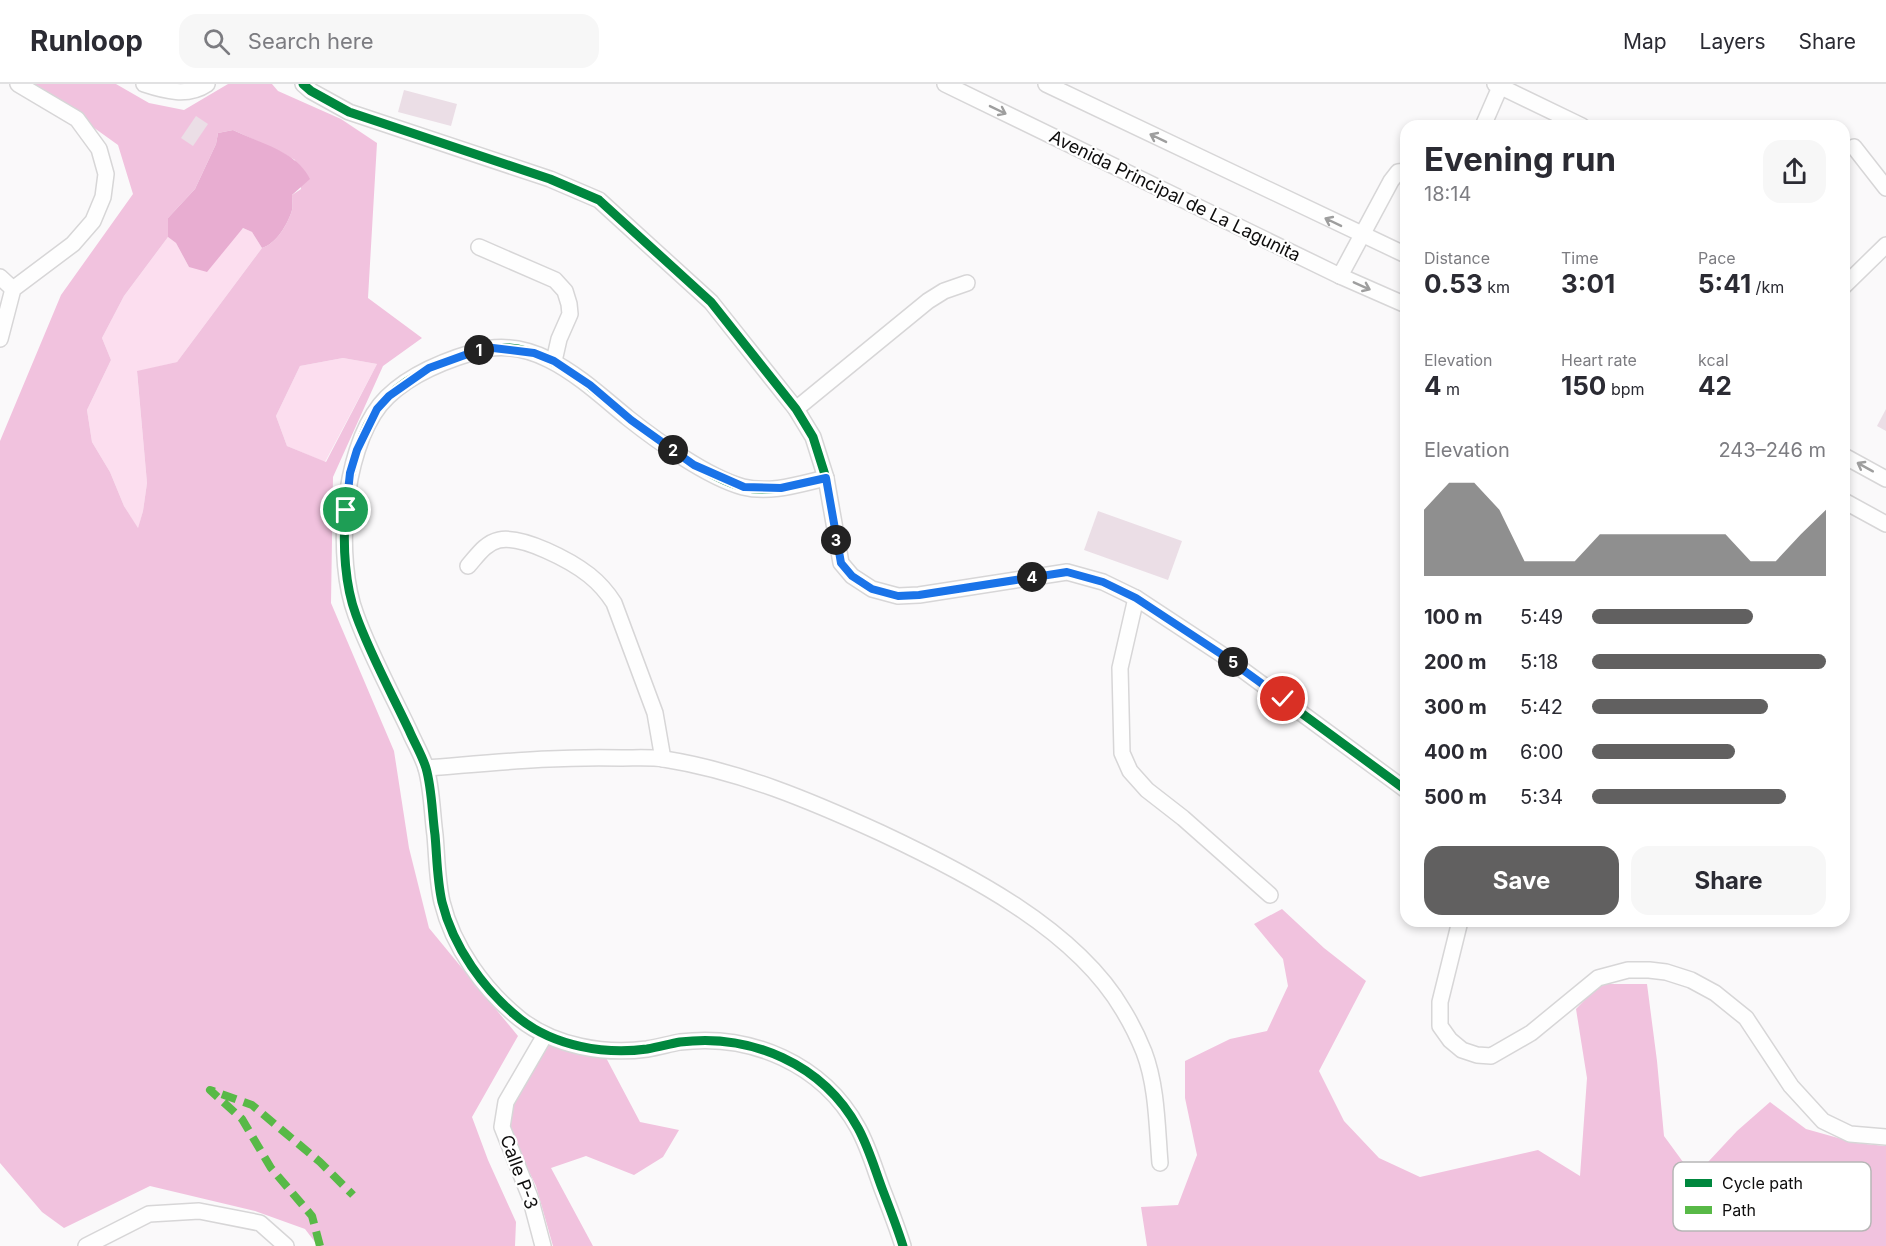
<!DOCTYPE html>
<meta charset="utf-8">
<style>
:root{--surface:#fff;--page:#f7f7f7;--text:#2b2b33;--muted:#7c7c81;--line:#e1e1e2;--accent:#616060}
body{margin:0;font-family:Inter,sans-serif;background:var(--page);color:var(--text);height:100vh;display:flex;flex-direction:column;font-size:22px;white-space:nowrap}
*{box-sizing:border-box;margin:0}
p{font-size:20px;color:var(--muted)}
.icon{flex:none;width:33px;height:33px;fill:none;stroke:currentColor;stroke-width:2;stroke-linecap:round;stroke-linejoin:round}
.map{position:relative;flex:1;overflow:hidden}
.side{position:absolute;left:1400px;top:36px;width:450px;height:807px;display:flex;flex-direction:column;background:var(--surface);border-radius:18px;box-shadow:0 3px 9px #0003}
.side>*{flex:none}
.pin{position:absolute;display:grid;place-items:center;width:51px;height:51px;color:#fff;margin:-26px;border:3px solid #fff;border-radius:50%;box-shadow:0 2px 6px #0007}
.km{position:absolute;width:30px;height:30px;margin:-15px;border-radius:50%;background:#222;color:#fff;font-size:16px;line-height:30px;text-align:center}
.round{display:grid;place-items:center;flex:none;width:63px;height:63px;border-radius:18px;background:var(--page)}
.headline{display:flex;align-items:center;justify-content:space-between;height:102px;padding:0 24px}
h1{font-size:33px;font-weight:700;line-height:45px}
.metrics{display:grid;grid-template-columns:repeat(3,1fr);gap:9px;height:102px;padding:6px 24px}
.metrics div{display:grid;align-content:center}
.metrics b{font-size:26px;font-weight:700}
.metrics small{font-size:16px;font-weight:400}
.metrics p{font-size:16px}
.chart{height:168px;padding:12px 24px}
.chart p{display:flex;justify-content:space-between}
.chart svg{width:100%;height:108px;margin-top:6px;fill:var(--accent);opacity:.7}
.cta{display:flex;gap:12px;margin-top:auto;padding:12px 24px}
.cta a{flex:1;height:69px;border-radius:18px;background:var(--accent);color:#fff;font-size:24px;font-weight:700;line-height:69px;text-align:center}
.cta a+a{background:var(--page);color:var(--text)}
ul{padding:0 24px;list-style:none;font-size:20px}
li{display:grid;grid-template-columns:96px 72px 1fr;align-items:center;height:45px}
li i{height:15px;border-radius:8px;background:var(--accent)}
header{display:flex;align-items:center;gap:36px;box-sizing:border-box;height:84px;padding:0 30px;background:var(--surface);border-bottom:2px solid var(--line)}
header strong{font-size:28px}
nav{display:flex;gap:33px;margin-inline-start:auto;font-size:21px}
.search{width:420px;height:54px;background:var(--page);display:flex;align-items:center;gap:15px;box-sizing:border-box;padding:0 21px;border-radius:18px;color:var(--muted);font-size:22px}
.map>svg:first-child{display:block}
.green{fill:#fcdeef}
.forest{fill:#f1c2de;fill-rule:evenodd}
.water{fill:#e8add1}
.building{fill:#ebdee6}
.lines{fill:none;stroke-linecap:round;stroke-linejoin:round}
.street-casing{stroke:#d7d6d7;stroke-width:18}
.street{stroke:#fefefe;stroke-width:15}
.quiet{stroke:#58b947;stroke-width:8;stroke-dasharray:15 8;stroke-linecap:butt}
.cycleway-casing{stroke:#fff;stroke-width:13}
.cycleway{stroke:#00873e;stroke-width:9}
.oneway{stroke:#9e9e9e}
.route-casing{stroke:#fff;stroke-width:12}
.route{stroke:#1a73e8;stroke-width:8}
.labels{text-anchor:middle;stroke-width:4.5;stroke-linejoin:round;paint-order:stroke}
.street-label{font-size:18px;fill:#0e0d0d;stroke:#fff}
.key{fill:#fff;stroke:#b7b6b6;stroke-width:1.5}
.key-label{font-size:16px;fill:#0e0d0d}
</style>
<header>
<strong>Runloop</strong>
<div class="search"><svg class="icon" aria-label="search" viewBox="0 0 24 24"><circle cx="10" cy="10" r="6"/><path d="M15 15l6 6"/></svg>Search here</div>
<nav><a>Map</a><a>Layers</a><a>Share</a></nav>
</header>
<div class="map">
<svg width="1886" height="1162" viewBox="0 0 1886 1162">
<rect width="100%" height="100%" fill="#faf9fa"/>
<g class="green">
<path d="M 243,144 L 252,148 L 262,164 L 177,278 L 137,288 L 147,399 L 143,427 L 138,445 L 124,422 L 110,388 L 92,358 L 87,326 L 111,276 L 102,254 L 124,212 L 168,153 L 176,159 L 189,183 Z"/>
<path d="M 343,274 L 377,280 L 325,378 L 287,362 L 276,332 L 300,282 Z"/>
</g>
<g class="forest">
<path d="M 33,0 L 116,0 L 149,19 L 184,26 L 228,0 L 272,0 L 278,7 L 341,35 L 377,59 L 368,214 L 422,254 L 383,282 L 333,393 L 331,519 L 394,667 L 409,764 L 429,844 L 518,952 L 472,1033 L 488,1076 L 516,1138 L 515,1162 L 318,1162 L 305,1145 L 255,1127 L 150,1102 L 64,1144 L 42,1128 L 0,1079 L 0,357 L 61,211 L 133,110 L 118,61 ZM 233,46 L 281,68 L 295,76 L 301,105 L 292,111 C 292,116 293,122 292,126 C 288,140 276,160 262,164 L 177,278 L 137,287 L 147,399 L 143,427 L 138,444 L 124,422 L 110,388 L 92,358 L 87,326 L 111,276 L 102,254 L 124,212 L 168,153 L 168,134 L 195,105 L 216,60 L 218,49 ZM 343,274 L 377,280 L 326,378 L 287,362 L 276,332 L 300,282 Z"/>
<path d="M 1282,825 L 1324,864 L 1366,897 L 1319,987 L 1344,1037 L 1379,1074 L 1420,1093 L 1538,1066 L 1580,1092 L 1587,994 L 1576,925 L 1600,900 L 1647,900 L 1657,977 L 1664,1052 L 1694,1093 L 1737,1047 L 1770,1018 L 1806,1045 L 1856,1059 L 1886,1062 L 1886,1162 L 1147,1162 L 1141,1123 L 1178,1121 L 1197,1071 L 1185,1014 L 1185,977 L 1230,955 L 1267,947 L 1288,902 L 1283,875 L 1254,840 Z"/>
<path d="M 550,950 L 603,968 L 640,1038 L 679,1046 L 663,1073 L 634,1091 L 586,1072 L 551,1084 L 593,1162 L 553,1162 L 536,1102 L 503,1034 Z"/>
</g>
<path class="water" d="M 233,46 C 259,59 297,67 310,95 L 292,111 C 292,116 293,122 292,126 C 288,140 276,160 262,164 L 252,148 L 243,144 L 207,188 L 189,183 L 176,159 L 168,153 L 168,134 L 195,105 L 216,60 L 218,49 Z"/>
<g class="building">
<path d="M 404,6 L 457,20 L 451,42 L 398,28 Z"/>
<path d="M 196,32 L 208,40 L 193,62 L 181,54 Z"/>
<path d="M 1886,325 L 1886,347 L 1877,342 Z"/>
<path d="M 1098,427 L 1182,457 L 1168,496 L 1084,466 Z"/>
</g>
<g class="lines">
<g class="street-casing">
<g id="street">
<path d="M 144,0 C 165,7 188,13 207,0"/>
<path d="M 303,0 L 311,7 L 349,28 L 550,95 L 599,116 L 711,218 L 796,325 L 813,353 L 826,394 L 841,479 L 852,492 L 872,505 L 898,512 L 919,511 L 1067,488 L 1103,498 L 1136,514 L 1221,570 L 1406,706"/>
<path d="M 945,0 L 1340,192 L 1406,221"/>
<path d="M 1046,0 L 1406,171"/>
<path d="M 1495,0 L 1582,42"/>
<path d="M 1483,42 L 1500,3"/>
<path d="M 1854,63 L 1886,104"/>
<path d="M 479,163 L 555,196 L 565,207 L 569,220 L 570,230 L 559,255 L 554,277"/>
<path d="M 1340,192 L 1391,97 L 1398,88 L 1406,87"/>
<path d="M 0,193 L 13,205"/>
<path d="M 1844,202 L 1886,161"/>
<path d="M 0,255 L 13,205 L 73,160 L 93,137 L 103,113 L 106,90 L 99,65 L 77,35 L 18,0"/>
<path d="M 796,325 L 928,217 L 944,207 L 967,199"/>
<path d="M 1844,372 L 1886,395"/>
<path d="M 826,394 C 800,400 770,410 743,403 C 707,393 657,357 628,334 C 585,299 535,248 474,268 C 440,278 403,293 380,321 C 342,369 335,475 356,531 C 370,570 391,608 409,646 C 414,658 422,671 426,684 C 432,705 432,729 435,751 C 437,773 437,796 442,818 C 453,863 484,906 520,935 C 554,962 605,971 647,965 C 659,963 669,960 680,958 C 751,949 823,980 858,1044 C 869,1064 875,1086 883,1107 C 890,1125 897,1143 903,1162"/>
<path d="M 1844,417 L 1886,440"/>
<path d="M 468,482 C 477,472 485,459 499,456 C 523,451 571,477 589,491 C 599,499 607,508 614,519 L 655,629 L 663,675"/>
<path d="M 1136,514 L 1120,584 L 1122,669 L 1130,687 L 1147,706 L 1183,734 L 1270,811"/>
<path d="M 426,684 C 491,679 557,672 622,674 C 636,674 651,673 664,675 C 740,687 811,717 881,749 C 964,788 1075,844 1123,926 C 1131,939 1138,953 1144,968 C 1157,1002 1157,1043 1160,1079"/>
<path d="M 1460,837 L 1440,918 L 1440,942 L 1450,956 L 1462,966 L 1477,971 L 1491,972 L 1531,949 L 1598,894 L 1628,886 L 1649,886 L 1666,888 L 1691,896 L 1715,909 L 1746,934 L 1791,1002 L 1823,1037 L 1850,1050 L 1886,1053"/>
<path d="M 86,1162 L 149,1130 L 199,1127 L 260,1139 L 286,1162"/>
<path d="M 543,1162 L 530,1113 L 502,1043 L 506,1018 L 545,951"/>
</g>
</g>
<use href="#street" class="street"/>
<path class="quiet" d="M 320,1162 L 312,1132 L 271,1084 L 242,1035 L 210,1006 L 252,1021 L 320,1078 L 353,1111"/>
<g class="cycleway-casing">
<g id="cycleway">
<path d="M 303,0 L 311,7 L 349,28 L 550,95 L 599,116 L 711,218 L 796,325 L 813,353 L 826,394 L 841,479 L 852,492 L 872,505 L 898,512 L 919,511 L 1067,488 L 1103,498 L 1136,514 L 1221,570 L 1406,706"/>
<path d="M 826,394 C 800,400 770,410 743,403 C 707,393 657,357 628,334 C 585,299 535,248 474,268 C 440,278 403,293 380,321 C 342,369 335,475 356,531 C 370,570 391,608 409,646 C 414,658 422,671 426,684 C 432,705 432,729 435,751 C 437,773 437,796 442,818 C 453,863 484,906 520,935 C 554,962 605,971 647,965 C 659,963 669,960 680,958 C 751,949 823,980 858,1044 C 869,1064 875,1086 883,1107 C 890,1125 897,1143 903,1162"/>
</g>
</g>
<use href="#cycleway" class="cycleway"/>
</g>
<defs><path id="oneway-shaft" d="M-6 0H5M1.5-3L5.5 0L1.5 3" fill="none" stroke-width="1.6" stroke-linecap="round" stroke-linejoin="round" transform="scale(1.5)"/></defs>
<g class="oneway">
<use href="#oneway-shaft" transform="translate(998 26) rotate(26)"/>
<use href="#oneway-shaft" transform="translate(1158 54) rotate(-154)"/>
<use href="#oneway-shaft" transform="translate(1333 138) rotate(-154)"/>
<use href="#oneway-shaft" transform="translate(1362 202) rotate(24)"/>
<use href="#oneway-shaft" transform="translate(1865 383) rotate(-151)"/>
</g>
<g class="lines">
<g class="route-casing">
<path id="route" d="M 346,426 L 350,389 L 357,366 L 377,325 L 389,312 L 429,284 L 476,267 L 493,264 L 534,269 L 554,277 L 590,301 L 631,336 L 694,381 L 744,403 L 781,404 L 826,394 L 841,479 L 852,492 L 872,505 L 898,512 L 919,511 L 1067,488 L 1103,498 L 1136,514 L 1221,570 L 1283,615"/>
</g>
<use href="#route" class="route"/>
</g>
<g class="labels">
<g class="street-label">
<text transform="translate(1175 112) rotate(26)" y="6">Avenida Principal de La Lagunita</text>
<text transform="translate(519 1088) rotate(70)" y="6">Calle P-3</text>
</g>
</g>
<rect x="1673" y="1078" width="198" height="69" rx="9" class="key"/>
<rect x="1685" y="1095" width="27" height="8" fill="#00873e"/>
<rect x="1685" y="1122" width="27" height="8" fill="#58b947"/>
<g class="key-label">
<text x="1722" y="1105">Cycle path</text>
<text x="1722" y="1132">Path</text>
</g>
</svg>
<div class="pin" style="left:346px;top:426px;background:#1e9e55"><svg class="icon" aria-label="arrive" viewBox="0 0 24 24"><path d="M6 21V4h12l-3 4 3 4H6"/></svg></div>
<div class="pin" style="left:1283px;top:615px;background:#d93025"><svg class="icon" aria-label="check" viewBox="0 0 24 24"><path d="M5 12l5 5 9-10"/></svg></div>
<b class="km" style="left:479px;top:266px">1</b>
<b class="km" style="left:673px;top:366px">2</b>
<b class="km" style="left:836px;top:456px">3</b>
<b class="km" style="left:1032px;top:493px">4</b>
<b class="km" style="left:1233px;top:578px">5</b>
<section class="side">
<div class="headline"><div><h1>Evening run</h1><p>18:14</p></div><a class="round"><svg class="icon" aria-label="share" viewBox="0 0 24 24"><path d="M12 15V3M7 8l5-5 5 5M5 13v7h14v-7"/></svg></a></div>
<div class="metrics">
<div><p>Distance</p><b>0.53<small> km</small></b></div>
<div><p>Time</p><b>3:01</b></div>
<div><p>Pace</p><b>5:41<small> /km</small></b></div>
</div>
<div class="metrics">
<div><p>Elevation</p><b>4<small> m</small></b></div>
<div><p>Heart rate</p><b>150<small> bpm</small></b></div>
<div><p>kcal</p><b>42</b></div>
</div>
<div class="chart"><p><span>Elevation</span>243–246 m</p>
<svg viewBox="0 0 160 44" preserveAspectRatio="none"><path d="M0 44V17L10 6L20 6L30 17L40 38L50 38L60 38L70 27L80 27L90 27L100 27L110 27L120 27L130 38L140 38L150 27L160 17V44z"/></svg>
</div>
<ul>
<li><b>100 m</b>5:49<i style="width:69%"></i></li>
<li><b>200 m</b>5:18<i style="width:100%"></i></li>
<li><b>300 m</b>5:42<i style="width:75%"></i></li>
<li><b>400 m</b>6:00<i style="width:61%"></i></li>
<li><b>500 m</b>5:34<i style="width:83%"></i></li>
</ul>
<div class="cta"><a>Save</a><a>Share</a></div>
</section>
</div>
